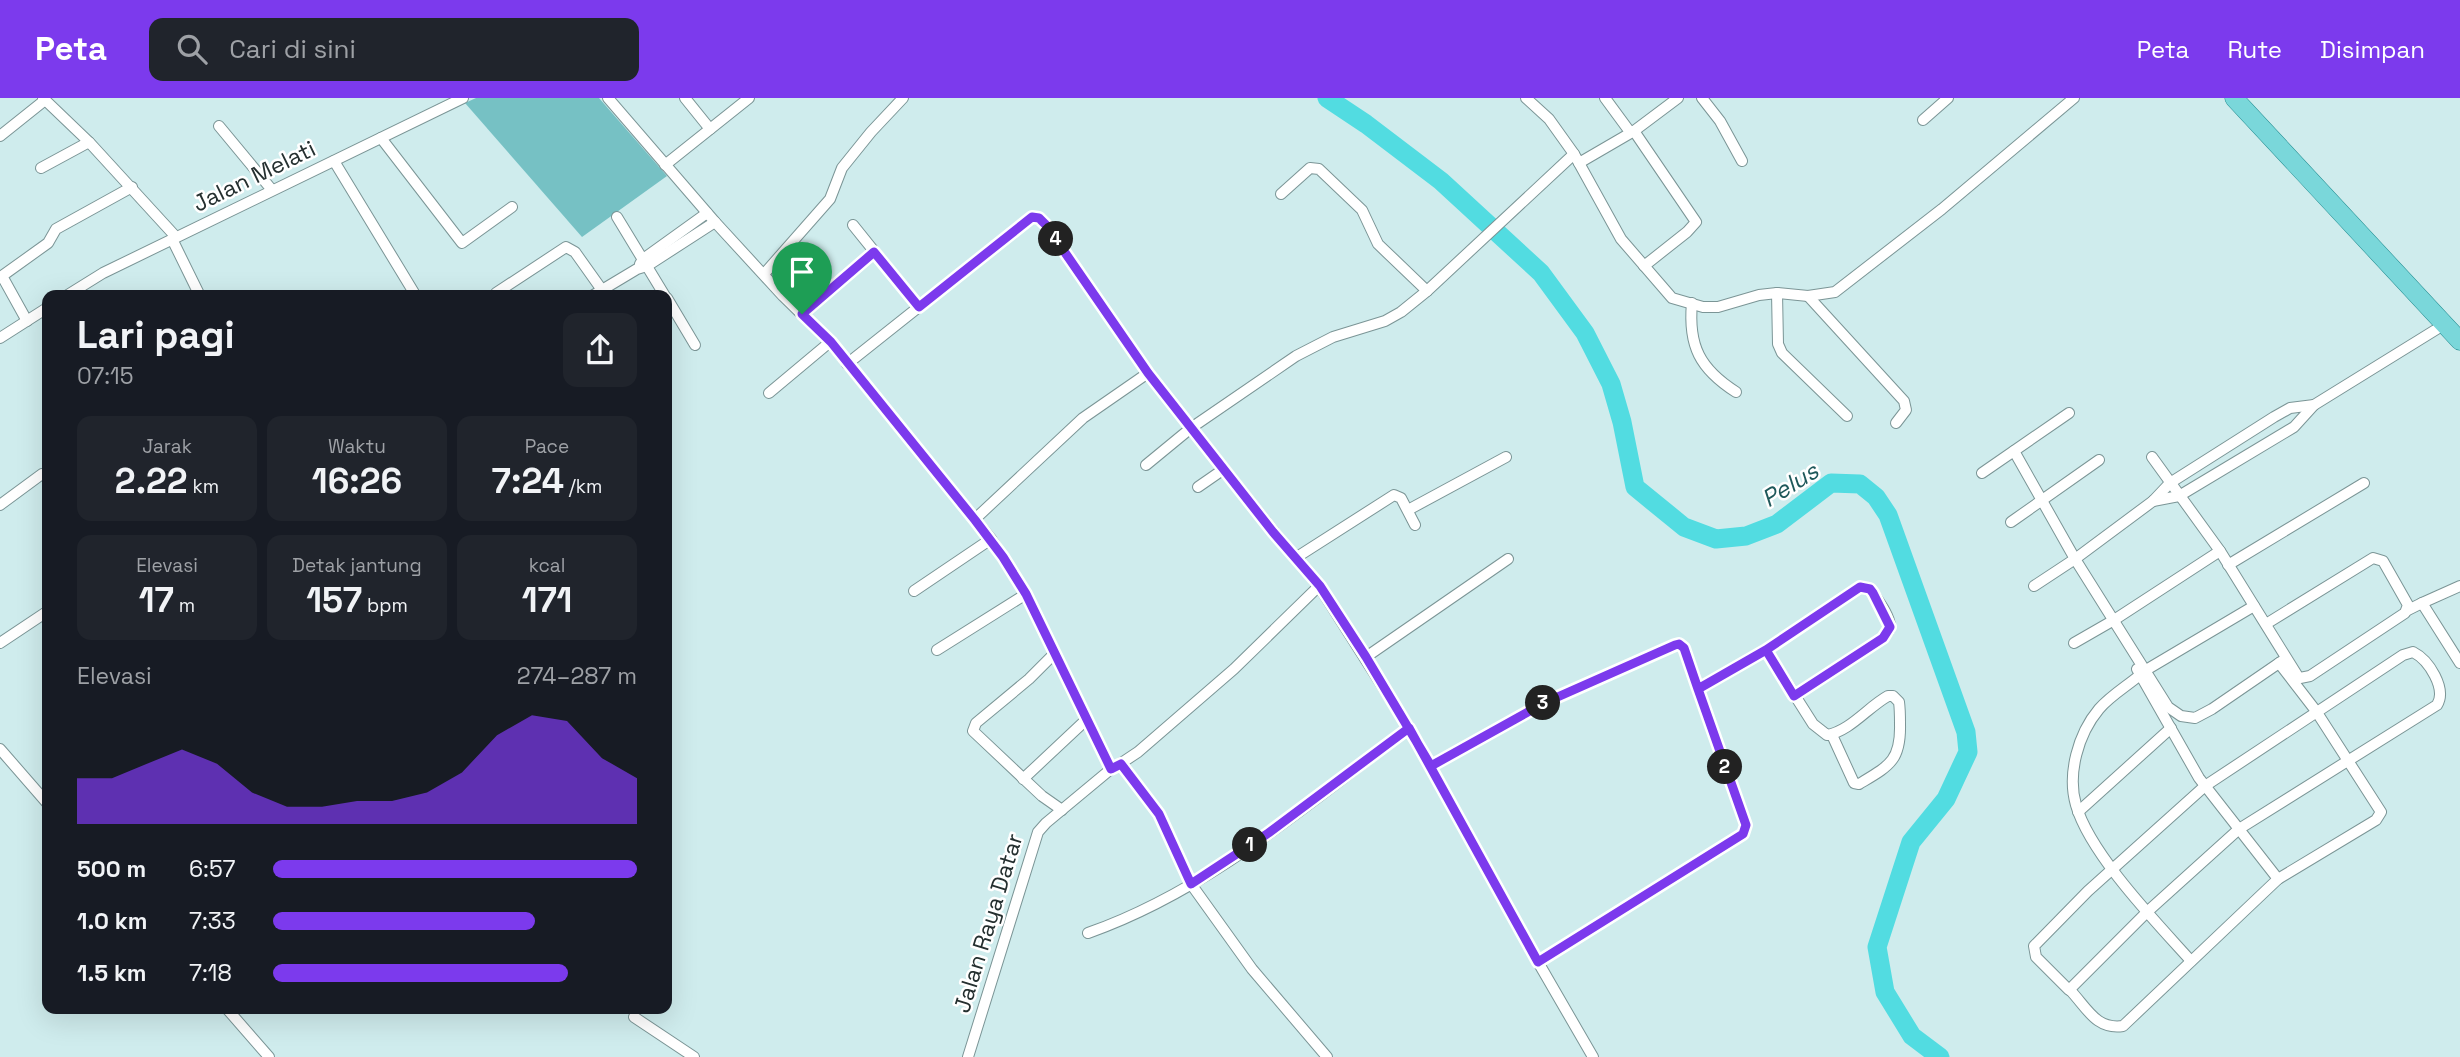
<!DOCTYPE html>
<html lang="id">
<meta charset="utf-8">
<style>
:root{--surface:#171b24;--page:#20242c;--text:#f1f3f6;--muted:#9ea1a6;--accent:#7c3aed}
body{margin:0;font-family:"Space Grotesk",sans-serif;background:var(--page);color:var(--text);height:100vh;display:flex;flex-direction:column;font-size:26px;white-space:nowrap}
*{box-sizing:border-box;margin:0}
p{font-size:23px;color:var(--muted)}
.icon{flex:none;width:38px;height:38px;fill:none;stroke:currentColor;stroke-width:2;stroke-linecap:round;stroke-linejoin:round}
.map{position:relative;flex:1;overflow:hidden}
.side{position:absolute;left:42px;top:192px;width:630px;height:724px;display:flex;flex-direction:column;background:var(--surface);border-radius:14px;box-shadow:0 7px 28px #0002}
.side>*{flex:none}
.pin{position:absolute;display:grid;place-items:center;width:60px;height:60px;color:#fff;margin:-72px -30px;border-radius:50% 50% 50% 0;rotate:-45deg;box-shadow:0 0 7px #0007}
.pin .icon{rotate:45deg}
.km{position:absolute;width:35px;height:35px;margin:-18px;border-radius:50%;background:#222;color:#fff;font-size:19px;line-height:35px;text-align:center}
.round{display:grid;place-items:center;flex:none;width:74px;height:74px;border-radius:14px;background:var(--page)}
.summary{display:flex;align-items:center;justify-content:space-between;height:119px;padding:0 35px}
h1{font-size:38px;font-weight:700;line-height:52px}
.figures{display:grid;grid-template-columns:repeat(3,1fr);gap:10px;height:119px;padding:7px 35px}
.figures div{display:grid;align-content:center;border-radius:14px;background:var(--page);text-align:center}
.figures b{font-size:35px;font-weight:700}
.figures small{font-size:19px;font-weight:400}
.figures p{font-size:19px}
.chart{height:196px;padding:14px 35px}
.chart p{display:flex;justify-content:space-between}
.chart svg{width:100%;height:126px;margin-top:7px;fill:var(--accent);opacity:.7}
ul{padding:0 35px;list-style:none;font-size:23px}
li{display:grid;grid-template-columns:112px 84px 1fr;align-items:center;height:52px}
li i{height:18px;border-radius:9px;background:var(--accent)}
header{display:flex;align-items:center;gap:42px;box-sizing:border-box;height:98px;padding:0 35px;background:var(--accent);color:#fff}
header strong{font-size:33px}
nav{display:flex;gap:38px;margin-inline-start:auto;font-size:24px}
.search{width:490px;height:63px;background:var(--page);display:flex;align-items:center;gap:18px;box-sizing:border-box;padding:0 24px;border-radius:14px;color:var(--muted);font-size:26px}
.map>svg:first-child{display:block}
.garden{fill:#76c1c4}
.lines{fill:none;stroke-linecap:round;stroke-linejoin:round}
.river{stroke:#52dce1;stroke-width:19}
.street-casing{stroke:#7b9596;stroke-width:12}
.primary-casing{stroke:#228b8f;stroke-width:19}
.street{stroke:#fff;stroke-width:10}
.primary{stroke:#7ad7da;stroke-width:18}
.route-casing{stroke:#fff;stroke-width:14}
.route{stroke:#7c3aed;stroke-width:9}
.labels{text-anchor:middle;stroke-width:5;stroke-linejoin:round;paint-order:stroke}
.street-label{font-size:23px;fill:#242f2f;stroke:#fff}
.water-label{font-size:24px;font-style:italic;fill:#1e585a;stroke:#fff}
</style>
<header>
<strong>Peta</strong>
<div class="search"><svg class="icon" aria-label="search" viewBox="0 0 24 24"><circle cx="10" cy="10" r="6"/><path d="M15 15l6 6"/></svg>Cari di sini</div>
<nav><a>Peta</a><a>Rute</a><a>Disimpan</a></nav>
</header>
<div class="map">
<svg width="2460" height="959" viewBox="0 0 2460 959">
<rect width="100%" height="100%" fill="#cfeced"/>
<path class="garden" d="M 476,0 L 599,0 L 667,78 L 582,139 L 465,5 Z"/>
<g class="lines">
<path class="river" d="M 1327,0 L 1366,26 L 1441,83 L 1541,175 L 1585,235 L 1611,286 L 1622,324 L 1635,389 L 1684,429 L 1716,441 L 1746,438 L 1777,426 L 1831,385 L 1860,386 L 1876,399 L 1888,417 L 1966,634 L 1968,654 L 1946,701 L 1911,744 L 1877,849 L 1885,894 L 1912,938 L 1940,959"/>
<g class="street-casing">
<g id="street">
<path d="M 43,0 L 89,44 L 176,139"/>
<path d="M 608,0 L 715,124 L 783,198 L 830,244 L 991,441 L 1026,496 L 1111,671 L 1046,725 L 1038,734 L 968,959"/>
<path d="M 685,0 L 710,31"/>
<path d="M 1526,0 L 1549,21 L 1574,56 L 1621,141 L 1672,200 L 1703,209 L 1718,209 L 1759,197 L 1777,195 L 1808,198 L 1835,194 L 1942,111 L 2074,0"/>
<path d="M 1605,0 L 1630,34"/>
<path d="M 1702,0 L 1720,23 L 1742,63"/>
<path d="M 1923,22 L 1948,0"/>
<path d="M 219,28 L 272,92"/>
<path d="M 1634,33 L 1696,124 L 1687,134 L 1644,168"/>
<path d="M 0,38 L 45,2"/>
<path d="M 381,40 L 462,145 L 512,109"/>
<path d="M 334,63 L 416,198"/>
<path d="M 1579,65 L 1634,33 L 1678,0"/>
<path d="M 665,67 L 749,0"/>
<path d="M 41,70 L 89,44"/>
<path d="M 1281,96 L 1310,70 L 1319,71 L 1362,112 L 1378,146 L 1427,193"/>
<path d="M 617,119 L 665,198"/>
<path d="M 853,127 L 919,209"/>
<path d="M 172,141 L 200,198"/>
<path d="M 640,166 L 643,161 L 707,115"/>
<path d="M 764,176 L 830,101 L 842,70 L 871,34 L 903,0"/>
<path d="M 496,195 L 566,149 L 575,154 L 602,192"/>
<path d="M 1777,195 L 1778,246 L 1782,255 L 1847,318"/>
<path d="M 66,198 L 103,175 L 463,0"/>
<path d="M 592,198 L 637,171 L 647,168 L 715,124"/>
<path d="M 1808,198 L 1904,303 L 1906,312 L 1896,325"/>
<path d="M 667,200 L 695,247"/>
<path d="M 1692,205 C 1688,248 1700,271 1736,294"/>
<path d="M 802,216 L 874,154"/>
<path d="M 27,223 L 2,178 L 48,145 L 56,131 L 132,89"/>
<path d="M 0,240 L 47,210"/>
<path d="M 847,266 L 1032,119 L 1039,120 L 1046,127 L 1148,275 L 1274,434 L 1319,488 L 1409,630 L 1538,864 L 1593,959"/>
<path d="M 769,295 L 830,244"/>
<path d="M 2014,353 L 2075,461 L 2168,609 L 2181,618 L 2195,620 L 2212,611 L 2282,563"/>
<path d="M 2152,359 L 2220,453 L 2297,577 L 2300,580 L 2310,578 L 2405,515 L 2408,507 L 2383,463 L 2373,460 L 2266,526"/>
<path d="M 1146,367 L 1191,330 L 1296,258 L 1333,239 L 1385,223 L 1401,214 L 1427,193 L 1574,56"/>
<path d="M 1982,375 L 2069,315"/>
<path d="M 1198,389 L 1224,371"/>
<path d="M 2153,403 L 2179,398 L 2294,329 L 2314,307 L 2445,226"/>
<path d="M 0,407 L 42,376"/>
<path d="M 1408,412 L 1506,359"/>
<path d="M 975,421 L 1083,320 L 1148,275"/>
<path d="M 2011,424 L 2099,362"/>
<path d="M 1297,459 L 1394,397 L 1401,400 L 1415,427"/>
<path d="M 2228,467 L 2364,385"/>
<path d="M 2034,488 L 2075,461 L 2153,403 L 2170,385 L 2274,319 L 2290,310 L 2314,307"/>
<path d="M 914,493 L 991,441"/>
<path d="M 2422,505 L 2460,488"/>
<path d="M 2408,512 L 2422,505 L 2460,565"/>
<path d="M 0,545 L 45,515"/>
<path d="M 2074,545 L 2114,522 L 2220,453"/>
<path d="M 937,552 L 1026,496"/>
<path d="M 1766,552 L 1813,626 L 1827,637 C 1850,633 1868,609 1888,598 L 1893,598 L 1899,604 C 1900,611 1900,619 1900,626 C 1901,663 1889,668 1859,686 L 1854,685 L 1832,637"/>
<path d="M 2413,554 C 2429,562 2447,591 2437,607 L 2239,731 L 2147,814 L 2069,892 L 2036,859 L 2034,848 L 2088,793 L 2205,688 L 2403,557 Z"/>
<path d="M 1055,555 L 1029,581 L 976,625 L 973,633 L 1042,698 L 1062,712"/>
<path d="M 1366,559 L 1508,461"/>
<path d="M 2137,571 L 2199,680 L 2278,781"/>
<path d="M 2146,572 L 2254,508"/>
<path d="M 2140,577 C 2127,588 2110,598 2099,611 C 2078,636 2067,676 2076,707 C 2090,756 2156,824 2191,863"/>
<path d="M 0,651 L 47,705"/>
<path d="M 1121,666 L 1159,716 L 1191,786 L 1252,871 L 1327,959"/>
<path d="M 1117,668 L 1138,654 L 1234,571 L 1319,488"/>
<path d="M 1431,668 L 1544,605 L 1675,547 L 1679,546 L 1684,550 L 1698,591 L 1766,552 L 1860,489 L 1870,491 C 1876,500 1891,518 1890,530 C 1889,533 1885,537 1883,540 L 1794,598"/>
<path d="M 1023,681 L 1087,621"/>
<path d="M 2078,714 L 2171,630"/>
<path d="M 1088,835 C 1208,793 1309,705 1409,630"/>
<path d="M 1538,864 L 1743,736 L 1746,727 L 1698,591"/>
<path d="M 2070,892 C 2087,910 2096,932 2123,928 L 2278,781 L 2376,722 L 2381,714 L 2316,613 L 2279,565"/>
<path d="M 228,912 L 269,959"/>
<path d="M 634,919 L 694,959"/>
</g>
</g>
<g class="primary-casing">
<path id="primary" d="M 2234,0 L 2460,243"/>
</g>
<use href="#street" class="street"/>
<use href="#primary" class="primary"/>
</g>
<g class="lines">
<g class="route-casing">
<path id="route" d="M 802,216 L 831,244 L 975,422 L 1003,459 L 1026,496 L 1111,671 L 1121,666 L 1159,716 L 1191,786 L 1267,736 L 1409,630 L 1538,864 L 1743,736 L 1746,727 L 1698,591 L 1766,552 L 1860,489 L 1870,491 L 1873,495 L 1890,529 L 1883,540 L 1794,598 L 1766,552 L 1698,591 L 1684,550 L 1679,546 L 1675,547 L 1544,605 L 1431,668 L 1366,559 L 1320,488 L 1273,434 L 1148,275 L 1046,127 L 1039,120 L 1032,119 L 919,209 L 874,154 L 802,216"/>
</g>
<use href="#route" class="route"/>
</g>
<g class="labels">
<g class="street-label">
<text transform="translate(254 78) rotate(-26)" y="8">Jalan Melati</text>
<text transform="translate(988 825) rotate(-73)" y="8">Jalan Raya Datar</text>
</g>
<g class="water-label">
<text transform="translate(1790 387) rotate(-32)" y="8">Pelus</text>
</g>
</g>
</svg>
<div class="pin" style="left:802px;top:216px;background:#1e9e55"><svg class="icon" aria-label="arrive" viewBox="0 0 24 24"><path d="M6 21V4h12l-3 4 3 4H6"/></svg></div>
<b class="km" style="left:1250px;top:747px">1</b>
<b class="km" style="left:1725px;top:669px">2</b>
<b class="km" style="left:1543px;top:605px">3</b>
<b class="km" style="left:1056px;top:141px">4</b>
<section class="side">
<div class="summary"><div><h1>Lari pagi</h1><p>07:15</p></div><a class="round"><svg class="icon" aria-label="share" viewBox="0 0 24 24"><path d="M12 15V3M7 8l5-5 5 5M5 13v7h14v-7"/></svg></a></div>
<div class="figures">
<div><p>Jarak</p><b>2.22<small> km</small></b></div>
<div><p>Waktu</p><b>16:26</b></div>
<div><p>Pace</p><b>7:24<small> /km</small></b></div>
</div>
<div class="figures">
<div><p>Elevasi</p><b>17<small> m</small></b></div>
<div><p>Detak jantung</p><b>157<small> bpm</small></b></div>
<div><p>kcal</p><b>171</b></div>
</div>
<div class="chart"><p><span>Elevasi</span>274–287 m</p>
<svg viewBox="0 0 160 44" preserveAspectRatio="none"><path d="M0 44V28L10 28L20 23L30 18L40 23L50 33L60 38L70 38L80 36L90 36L100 33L110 26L120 13L130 6L140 8L150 21L160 28V44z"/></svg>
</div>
<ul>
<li><b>500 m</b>6:57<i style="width:100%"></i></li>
<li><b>1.0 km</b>7:33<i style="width:72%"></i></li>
<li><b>1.5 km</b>7:18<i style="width:81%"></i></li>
</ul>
</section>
</div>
